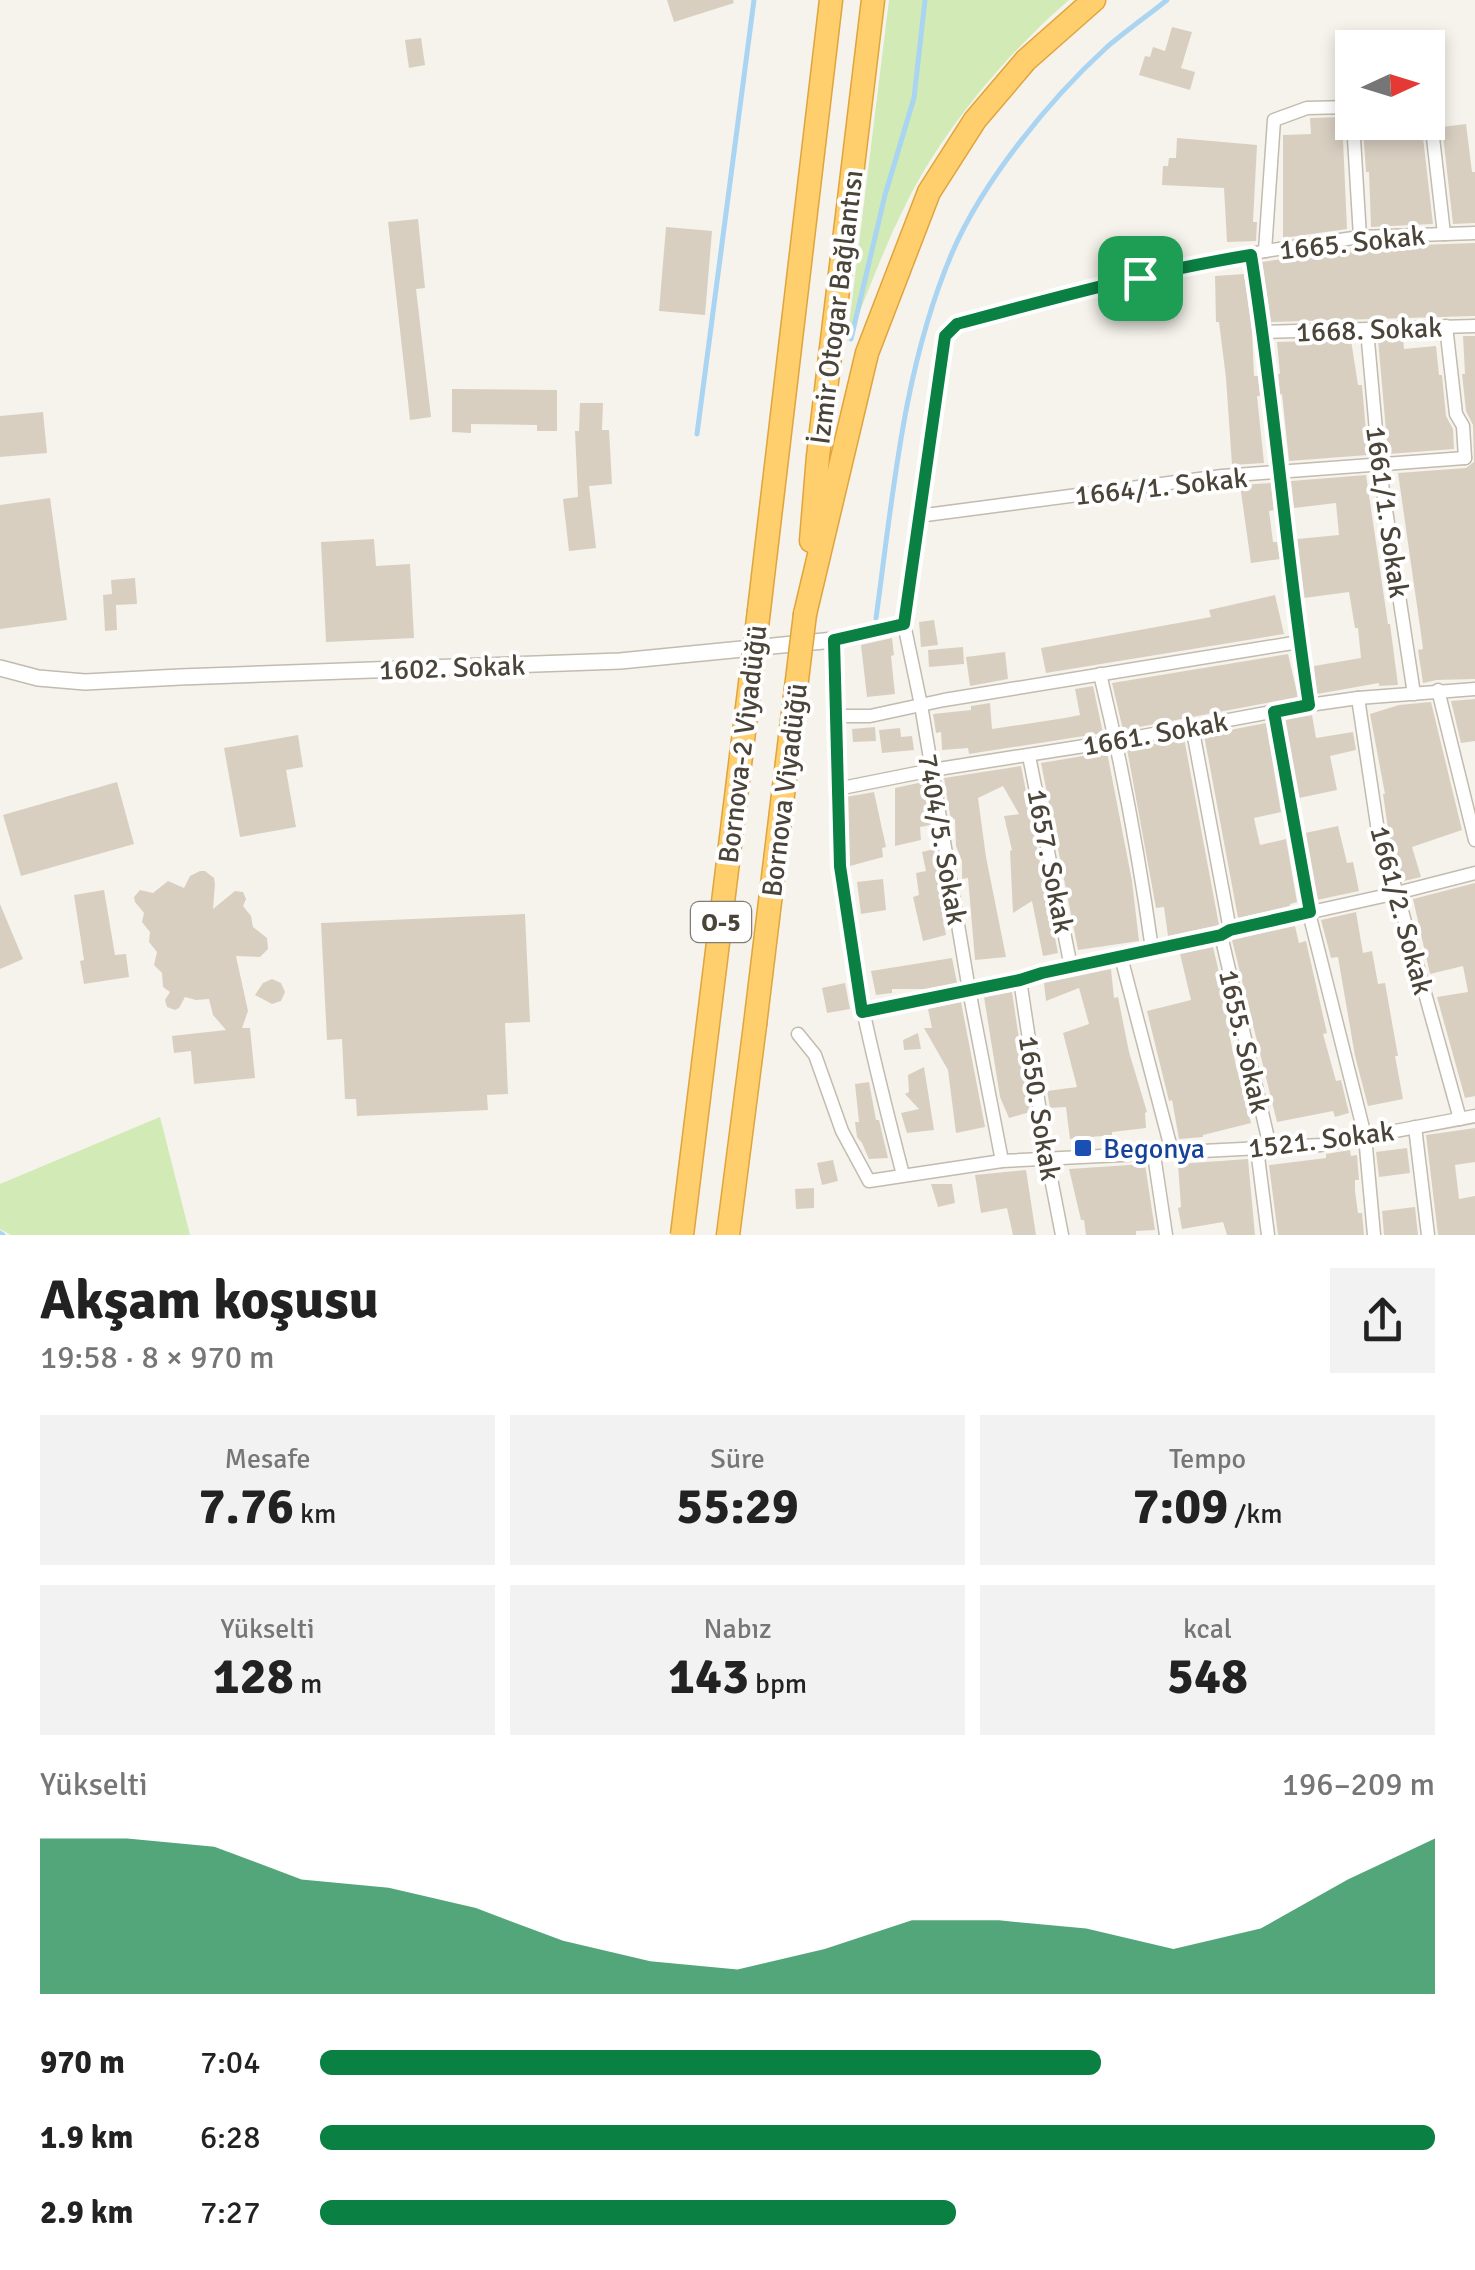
<!DOCTYPE html>
<html lang="tr">
<meta charset="utf-8">
<style>
:root{--surface:#fff;--page:#f2f2f2;--text:#222;--muted:#767676;--accent:#0b8043}
body{margin:0;font-family:Signika,sans-serif;background:var(--page);color:var(--text);height:100vh;display:flex;flex-direction:column;font-size:38px;white-space:nowrap}
*{box-sizing:border-box;margin:0}
p{font-size:32px;color:var(--muted)}
.icon{flex:none;width:55px;height:55px;fill:none;stroke:currentColor;stroke-width:2;stroke-linecap:round;stroke-linejoin:round}
.map{position:relative;height:1235px;overflow:hidden}
.panel{display:flex;flex-direction:column;background:var(--surface);flex:1}
.panel>*{flex:none}
.needle{width:65px;rotate:86deg}
.tools{position:absolute;left:1335px;top:30px;display:grid;gap:20px}
.tools a{display:grid;place-items:center;width:110px;height:110px;border-radius:0px;background:var(--surface);box-shadow:0 5px 15px #0003;font-size:50px}
.pin{position:absolute;display:grid;place-items:center;width:85px;height:85px;color:#fff;margin:-42px;border-radius:20px;box-shadow:0 5px 15px #0006}
.round{display:grid;place-items:center;flex:none;width:105px;height:105px;border-radius:0px;background:var(--page)}
.summary{display:flex;align-items:center;justify-content:space-between;height:170px;padding:0 40px}
h1{font-size:55px;font-weight:800;line-height:75px}
.stats{display:grid;grid-template-columns:repeat(3,1fr);gap:15px;height:170px;padding:10px 40px}
.stats div{display:grid;align-content:center;border-radius:0px;background:var(--page);text-align:center}
.stats b{font-size:50px;font-weight:800}
.stats small{font-size:28px;font-weight:400}
.stats p{font-size:28px}
.chart{height:280px;padding:20px 40px}
.chart p{display:flex;justify-content:space-between}
.chart svg{width:100%;height:180px;margin-top:10px;fill:var(--accent);opacity:.7}
ul{padding:0 40px;list-style:none;font-size:32px}
li{display:grid;grid-template-columns:160px 120px 1fr;align-items:center;height:75px}
li i{height:25px;border-radius:12px;background:var(--accent)}
.map>svg:first-child{display:block}
.green{fill:#d2eab5}
.lines{fill:none;stroke-linecap:round;stroke-linejoin:round}
.stream{stroke:#a9d4f2;stroke-width:5}
.building{fill:#d8cfc1}
.minor-casing{stroke:#c2bbae;stroke-width:15}
.tertiary-casing{stroke:#c2bbae;stroke-width:18}
.motorway-casing{stroke:#e0a43c;stroke-width:25}
.minor{stroke:#fff;stroke-width:12}
.tertiary{stroke:#fff;stroke-width:15}
.motorway{stroke:#ffcf6e;stroke-width:22}
.motorway-bridge-casing{stroke:#e0a43c;stroke-width:25;stroke-linecap:butt}
.motorway-bridge{stroke:#ffcf6e;stroke-width:22}
.route-casing{stroke:#fff;stroke-width:20}
.route{stroke:#0b8043;stroke-width:12}
.transit-dot{fill:#1a4fb4;stroke:#fff;stroke-width:4}
.labels{text-anchor:middle;stroke-width:8;stroke-linejoin:round;paint-order:stroke}
.shield{fill:#fff;stroke:#817c74;stroke-width:2.5}
.shield-label{font-size:25px;font-weight:bold;fill:#4b4439}
.street-label{font-size:28px;fill:#4b4439;stroke:#fff}
.transit-label{font-size:28px;fill:#164399;stroke:#fff;text-anchor:start}
</style>
<div class="map">
<svg width="1475" height="1235" viewBox="0 0 1475 1235">
<rect width="100%" height="100%" fill="#f6f3ec"/>
<g class="green">
<path d="M 889,0 L 1069,0 C 1006,54 940,133 904,208 C 882,252 866,298 847,342 Z"/>
<path d="M 160,1117 L 190,1235 L 11,1235 L 0,1229 L 0,1184 Z"/>
</g>
<g class="lines">
<g class="stream">
<path d="M 851,339 L 885,195 L 914,98 L 925,0"/>
<path d="M 697,434 L 754,0"/>
<path d="M 876,618 C 893,495 903,368 952,253 C 983,181 1049,100 1107,47 C 1126,31 1147,16 1167,0"/>
<path d="M 0,1233 L 3,1235"/>
</g>
</g>
<g class="building">
<path d="M 667,0 L 733,0 L 734,3 L 674,22 Z"/>
<path d="M 1172,27 L 1192,32 L 1181,68 L 1195,72 L 1190,90 L 1139,75 L 1145,56 L 1150,57 L 1153,47 L 1165,51 Z"/>
<path d="M 421,38 L 425,65 L 409,68 L 405,40 Z"/>
<path d="M 1342,117 L 1347,229 L 1283,238 L 1283,135 L 1311,134 L 1310,118 Z"/>
<path d="M 1466,124 L 1472,172 L 1475,172 L 1475,223 L 1453,224 L 1442,127 Z"/>
<path d="M 1363,128 L 1376,128 L 1378,135 L 1422,129 L 1433,224 L 1371,227 L 1369,172 L 1366,172 Z"/>
<path d="M 1177,138 L 1257,145 L 1253,222 L 1257,222 L 1256,241 L 1227,242 L 1224,188 L 1162,185 L 1163,166 L 1168,166 L 1169,158 L 1176,158 Z"/>
<path d="M 418,219 L 425,288 L 416,289 L 431,417 L 410,420 L 388,222 Z"/>
<path d="M 666,227 L 712,231 L 705,315 L 659,311 Z"/>
<path d="M 1475,243 L 1475,316 L 1271,322 L 1262,262 L 1361,247 Z"/>
<path d="M 1244,274 L 1252,330 L 1254,376 L 1258,376 L 1260,396 L 1257,396 L 1264,463 L 1232,465 L 1226,378 L 1219,322 L 1216,322 L 1215,276 Z"/>
<path d="M 1463,336 L 1475,336 L 1475,679 L 1437,680 L 1423,683 L 1418,650 L 1423,649 L 1421,634 L 1398,473 L 1466,468 L 1474,462 L 1473,425 L 1466,411 L 1462,374 L 1465,374 Z"/>
<path d="M 1403,338 L 1404,349 L 1436,346 L 1439,375 L 1442,375 L 1446,416 L 1453,429 L 1454,449 L 1388,454 L 1378,339 Z"/>
<path d="M 1351,340 L 1358,385 L 1362,385 L 1368,455 L 1289,461 L 1282,394 L 1280,395 L 1278,374 L 1280,374 L 1277,342 Z"/>
<path d="M 452,389 L 557,390 L 557,431 L 537,431 L 537,425 L 471,424 L 471,433 L 452,432 Z"/>
<path d="M 580,403 L 603,403 L 602,430 L 609,430 L 612,484 L 589,486 L 596,548 L 569,551 L 563,499 L 578,497 L 575,431 L 579,431 Z"/>
<path d="M 43,412 L 47,453 L 0,457 L 0,416 Z"/>
<path d="M 1366,475 L 1388,624 L 1390,624 L 1398,685 L 1379,686 L 1379,683 L 1317,694 L 1314,666 L 1361,658 L 1358,628 L 1355,628 L 1349,592 L 1304,598 L 1297,539 L 1339,535 L 1336,503 L 1294,508 L 1291,481 Z"/>
<path d="M 1271,483 L 1274,510 L 1269,511 L 1273,542 L 1277,542 L 1280,559 L 1251,563 L 1240,485 Z"/>
<path d="M 50,498 L 67,620 L 0,629 L 0,505 Z"/>
<path d="M 374,539 L 376,566 L 410,564 L 414,638 L 326,642 L 321,542 Z"/>
<path d="M 135,578 L 137,604 L 116,605 L 117,630 L 105,631 L 103,595 L 112,594 L 111,580 Z"/>
<path d="M 1275,595 L 1284,634 L 1046,673 L 1041,648 L 1211,617 L 1209,610 Z"/>
<path d="M 934,620 L 938,645 L 921,647 L 919,622 Z"/>
<path d="M 892,638 L 894,655 L 891,656 L 895,694 L 867,697 L 861,645 Z"/>
<path d="M 963,647 L 964,664 L 929,667 L 928,650 Z"/>
<path d="M 1005,652 L 1008,679 L 970,686 L 966,657 Z"/>
<path d="M 1288,654 L 1298,697 L 1123,730 L 1112,683 Z"/>
<path d="M 1093,686 L 1103,733 L 969,754 L 968,748 L 942,750 L 941,732 L 936,733 L 933,714 L 971,710 L 971,706 L 990,703 L 992,729 L 1065,718 L 1080,715 L 1075,689 Z"/>
<path d="M 1475,699 L 1475,741 L 1461,743 L 1451,701 Z"/>
<path d="M 1431,702 L 1462,830 L 1412,847 L 1421,877 L 1404,881 L 1389,836 L 1383,794 L 1385,794 L 1370,714 L 1399,705 Z"/>
<path d="M 1312,715 L 1316,738 L 1353,732 L 1356,750 L 1330,756 L 1337,790 L 1299,798 L 1285,720 Z"/>
<path d="M 1266,723 L 1281,812 L 1254,818 L 1260,845 L 1286,839 L 1297,902 L 1290,904 L 1290,906 L 1238,918 L 1204,735 Z"/>
<path d="M 875,727 L 876,741 L 853,742 L 852,729 Z"/>
<path d="M 900,728 L 901,737 L 912,736 L 914,750 L 882,753 L 879,730 Z"/>
<path d="M 298,735 L 303,767 L 286,770 L 296,827 L 240,837 L 224,748 Z"/>
<path d="M 1184,738 L 1219,925 L 1168,936 L 1164,907 L 1156,908 L 1127,749 Z"/>
<path d="M 1107,752 L 1132,881 L 1139,941 L 1078,950 L 1041,763 Z"/>
<path d="M 1021,766 L 1058,953 L 1043,956 L 1032,901 L 1013,913 L 1010,851 L 1012,850 L 1004,816 L 1019,814 L 1003,786 L 978,798 L 986,857 L 1006,957 L 975,960 L 968,878 L 962,879 L 962,861 L 956,846 L 955,819 L 952,820 L 950,815 L 944,778 Z"/>
<path d="M 117,782 L 134,844 L 21,876 L 3,815 Z"/>
<path d="M 923,782 L 931,825 L 920,827 L 921,840 L 895,846 L 895,788 Z"/>
<path d="M 874,792 L 886,847 L 882,848 L 883,857 L 850,866 L 846,797 Z"/>
<path d="M 1338,826 L 1347,863 L 1353,862 L 1359,891 L 1317,900 L 1305,833 Z"/>
<path d="M 934,849 L 947,919 L 943,920 L 946,935 L 923,941 L 913,897 L 919,895 L 916,873 L 926,871 L 922,852 Z"/>
<path d="M 200,871 L 205,871 L 214,878 L 215,884 L 213,909 L 235,891 L 243,892 L 246,899 L 243,906 L 251,916 L 253,927 L 267,938 L 268,949 L 260,957 L 236,956 L 248,1011 L 242,1028 L 250,1028 L 255,1078 L 194,1084 L 191,1051 L 174,1053 L 172,1036 L 226,1030 L 213,1015 L 209,999 L 196,1000 L 185,997 L 179,1008 L 175,1010 L 167,1007 L 165,1000 L 170,992 L 163,987 L 162,973 L 154,965 L 157,952 L 149,942 L 150,932 L 142,922 L 144,913 L 135,902 L 134,897 L 140,890 L 153,893 L 168,881 L 184,888 L 190,876 Z"/>
<path d="M 883,879 L 886,910 L 861,914 L 857,882 Z"/>
<path d="M 1475,883 L 1475,1096 L 1465,1098 L 1437,997 L 1468,992 L 1463,966 L 1430,974 L 1413,899 Z"/>
<path d="M 104,890 L 115,955 L 126,954 L 129,977 L 84,984 L 80,961 L 84,960 L 74,895 Z"/>
<path d="M 0,904 L 23,959 L 0,969 Z"/>
<path d="M 1356,912 L 1363,953 L 1372,951 L 1378,984 L 1385,983 L 1398,1056 L 1395,1056 L 1403,1099 L 1368,1106 L 1355,1056 L 1338,957 L 1331,958 L 1321,920 Z"/>
<path d="M 525,914 L 530,1022 L 505,1023 L 508,1094 L 487,1095 L 488,1110 L 357,1116 L 356,1099 L 345,1099 L 342,1039 L 327,1040 L 321,923 Z"/>
<path d="M 1295,926 L 1299,943 L 1306,941 L 1327,1033 L 1323,1034 L 1336,1081 L 1341,1080 L 1349,1113 L 1335,1117 L 1333,1111 L 1277,1122 L 1232,940 Z"/>
<path d="M 1213,947 L 1233,1032 L 1229,1033 L 1236,1066 L 1251,1123 L 1203,1135 L 1203,1137 L 1179,1139 L 1172,1100 L 1169,1101 L 1147,1011 L 1191,1000 L 1180,954 Z"/>
<path d="M 952,958 L 957,983 L 924,989 L 892,989 L 892,993 L 876,995 L 871,971 Z"/>
<path d="M 1111,969 L 1114,998 L 1118,997 L 1129,1052 L 1147,1112 L 1145,1113 L 1146,1128 L 1112,1132 L 1112,1135 L 1070,1139 L 1066,1107 L 1050,1108 L 1047,1091 L 1077,1087 L 1063,1033 L 1089,1024 L 1079,988 L 1046,1001 L 1044,983 Z"/>
<path d="M 272,979 L 281,983 L 285,992 L 281,1001 L 272,1004 L 255,995 L 263,983 Z"/>
<path d="M 845,983 L 850,1009 L 827,1013 L 822,988 Z"/>
<path d="M 1012,992 L 1030,1112 L 1009,1118 L 1000,1097 L 984,997 Z"/>
<path d="M 961,1002 L 985,1127 L 956,1133 L 948,1070 L 924,1028 L 932,1028 L 928,1009 Z"/>
<path d="M 918,1033 L 921,1049 L 904,1050 L 903,1040 Z"/>
<path d="M 924,1067 L 934,1130 L 907,1133 L 901,1113 L 919,1109 L 905,1094 L 909,1092 L 908,1075 Z"/>
<path d="M 869,1082 L 876,1120 L 879,1120 L 888,1158 L 869,1159 L 862,1143 L 857,1137 L 855,1122 L 859,1122 L 855,1084 Z"/>
<path d="M 1475,1128 L 1475,1162 L 1455,1165 L 1459,1199 L 1475,1196 L 1475,1235 L 1438,1235 L 1426,1135 Z"/>
<path d="M 1407,1148 L 1410,1173 L 1379,1177 L 1376,1152 Z"/>
<path d="M 1350,1150 L 1351,1156 L 1357,1155 L 1359,1180 L 1355,1180 L 1355,1191 L 1358,1213 L 1362,1213 L 1364,1235 L 1278,1235 L 1269,1165 L 1326,1158 L 1326,1154 Z"/>
<path d="M 1248,1159 L 1255,1235 L 1227,1235 L 1223,1222 L 1182,1229 L 1178,1208 L 1181,1207 L 1178,1164 Z"/>
<path d="M 833,1160 L 838,1181 L 822,1185 L 817,1163 Z"/>
<path d="M 1145,1164 L 1155,1230 L 1136,1231 L 1136,1235 L 1086,1235 L 1084,1220 L 1081,1220 L 1069,1169 Z"/>
<path d="M 1026,1170 L 1036,1235 L 1013,1235 L 1007,1208 L 981,1213 L 975,1175 Z"/>
<path d="M 931,1184 L 952,1184 L 955,1203 L 938,1207 Z"/>
<path d="M 814,1188 L 814,1208 L 796,1209 L 795,1189 Z"/>
<path d="M 1415,1207 L 1418,1235 L 1384,1235 L 1382,1211 Z"/>
</g>
<g class="lines">
<g class="minor-casing">
<g id="minor">
<path d="M 1428,114 L 1431,120 L 1444,234"/>
<path d="M 1353,122 L 1360,237"/>
<path d="M 1265,251 L 1274,120 L 1307,108 L 1352,107"/>
<path d="M 1251,255 C 1275,404 1286,555 1309,705"/>
<path d="M 1446,326 L 1456,414 L 1463,426 L 1465,458"/>
<path d="M 1367,330 L 1379,464 L 1414,694"/>
<path d="M 1263,332 L 1475,326"/>
<path d="M 918,516 L 1222,476 L 1465,458"/>
<path d="M 834,640 C 836,716 833,793 840,869 C 851,973 877,1074 903,1175"/>
<path d="M 1100,674 C 1122,765 1139,856 1152,949"/>
<path d="M 1438,690 L 1475,840"/>
<path d="M 1358,698 L 1379,838 L 1397,893 L 1460,1119"/>
<path d="M 1274,712 L 1309,913 L 1365,1136 L 1374,1235"/>
<path d="M 836,716 L 870,716 L 944,700 L 1299,642"/>
<path d="M 1192,726 L 1230,930"/>
<path d="M 1029,756 L 1071,967"/>
<path d="M 837,789 L 932,770 L 1116,741 L 1309,705 L 1358,698 L 1475,689"/>
<path d="M 1221,935 L 1270,1147"/>
<path d="M 1121,957 L 1172,1152"/>
<path d="M 1020,980 L 1047,1158 L 1062,1235"/>
<path d="M 862,1012 L 1020,980 L 1042,973 L 1221,935 L 1230,930 L 1397,893 L 1475,873"/>
<path d="M 798,1034 L 815,1055 L 842,1131 L 869,1181 L 1002,1161 L 1321,1145 L 1475,1116"/>
<path d="M 1415,1127 L 1428,1235"/>
<path d="M 1257,1149 L 1268,1235"/>
<path d="M 1154,1155 L 1166,1235"/>
<path d="M 1002,1161 L 969,990 L 921,705 L 904,624 L 945,336 L 957,324 L 1065,295 L 1265,251 L 1360,237 L 1475,233"/>
</g>
</g>
<g class="tertiary-casing">
<path id="tertiary" d="M 0,668 L 38,678 L 85,682 L 180,677 L 620,661 L 834,640 L 904,624"/>
</g>
<g class="motorway-casing">
<g id="motorway">
<path d="M 811,541 L 818,456 L 873,0"/>
<path d="M 759,610 L 831,0"/>
<path d="M 805,614 L 867,353 L 929,192 L 975,120 L 1026,60 L 1094,0"/>
<path d="M 728,1235 L 755,1025"/>
</g>
</g>
<use href="#minor" class="minor"/>
<use href="#tertiary" class="tertiary"/>
<use href="#motorway" class="motorway"/>
<g class="motorway-bridge-casing">
<g id="motorway-bridge">
<path d="M 755,1025 L 805,614"/>
<path d="M 682,1235 L 759,610"/>
</g>
</g>
<use href="#motorway-bridge" class="motorway-bridge"/>
</g>
<g class="lines">
<g class="route-casing">
<path id="route" d="M 1251,255 C 1275,404 1286,555 1309,705 L 1274,712 L 1310,912 L 1230,930 L 1221,935 L 1042,973 L 1020,980 L 862,1012 L 840,866 L 834,640 L 904,624 L 945,336 L 957,324 C 1054,298 1152,271 1251,255 Z"/>
</g>
<use href="#route" class="route"/>
</g>
<rect class="transit-dot" x="1073" y="1138" width="20" height="20" rx="5"/>
<g class="labels">
<rect class="shield" x="691" y="902" width="60" height="40" rx="8"/>
<g class="shield-label">
<text x="721" y="931">O-5</text>
</g>
<g class="street-label">
<text transform="translate(1352 242) rotate(-6)" y="10">1665. Sokak</text>
<text transform="translate(836 307) rotate(-83)" y="10">İzmir Otogar Bağlantısı</text>
<text transform="translate(1369 329) rotate(-2)" y="10">1668. Sokak</text>
<text transform="translate(1161 486) rotate(-6)" y="10">1664/1. Sokak</text>
<text transform="translate(1388 512) rotate(82)" y="10">1661/1. Sokak</text>
<text transform="translate(452 667) rotate(-2)" y="10">1602. Sokak</text>
<text transform="translate(1155 733) rotate(-10)" y="10">1661. Sokak</text>
<text transform="translate(742 744) rotate(-83)" y="10">Bornova-2 Viyadüğü</text>
<text transform="translate(784 790) rotate(-83)" y="10">Bornova Viyadüğü</text>
<text transform="translate(943 839) rotate(80)" y="10">7404/5. Sokak</text>
<text transform="translate(1051 861) rotate(79)" y="10">1657. Sokak</text>
<text transform="translate(1402 910) rotate(75)" y="10">1661/2. Sokak</text>
<text transform="translate(1245 1041) rotate(77)" y="10">1655. Sokak</text>
<text transform="translate(1040 1108) rotate(81)" y="10">1650. Sokak</text>
<text transform="translate(1321 1139) rotate(-7)" y="10">1521. Sokak</text>
</g>
<g class="transit-label">
<text x="1103" y="1158">Begonya</text>
</g>
</g>
</svg>
<div class="tools">
<a><svg class="needle" viewBox="-14 -14 28 28"><path d="M0-13l5 13h-10z" fill="#e53935"/><path d="M0 13l5-13h-10z" fill="#767676"/></svg></a>
</div>
<div class="pin" style="left:1140px;top:278px;background:#1e9e55"><svg class="icon" aria-label="arrive" viewBox="0 0 24 24"><path d="M6 21V4h12l-3 4 3 4H6"/></svg></div>
</div>
<section class="panel">
<div class="summary"><div><h1>Akşam koşusu</h1><p>19:58 · 8 × 970 m</p></div><a class="round"><svg class="icon" aria-label="share" viewBox="0 0 24 24"><path d="M12 15V3M7 8l5-5 5 5M5 13v7h14v-7"/></svg></a></div>
<div class="stats">
<div><p>Mesafe</p><b>7.76<small> km</small></b></div>
<div><p>Süre</p><b>55:29</b></div>
<div><p>Tempo</p><b>7:09<small> /km</small></b></div>
</div>
<div class="stats">
<div><p>Yükselti</p><b>128<small> m</small></b></div>
<div><p>Nabız</p><b>143<small> bpm</small></b></div>
<div><p>kcal</p><b>548</b></div>
</div>
<div class="chart"><p><span>Yükselti</span>196–209 m</p>
<svg viewBox="0 0 160 44" preserveAspectRatio="none"><path d="M0 44V6L10 6L20 8L30 16L40 18L50 23L60 31L70 36L80 38L90 33L100 26L110 26L120 28L130 33L140 28L150 16L160 6V44z"/></svg>
</div>
<ul>
<li><b>970 m</b>7:04<i style="width:70%"></i></li>
<li><b>1.9 km</b>6:28<i style="width:100%"></i></li>
<li><b>2.9 km</b>7:27<i style="width:57%"></i></li>
</ul>
</section>
